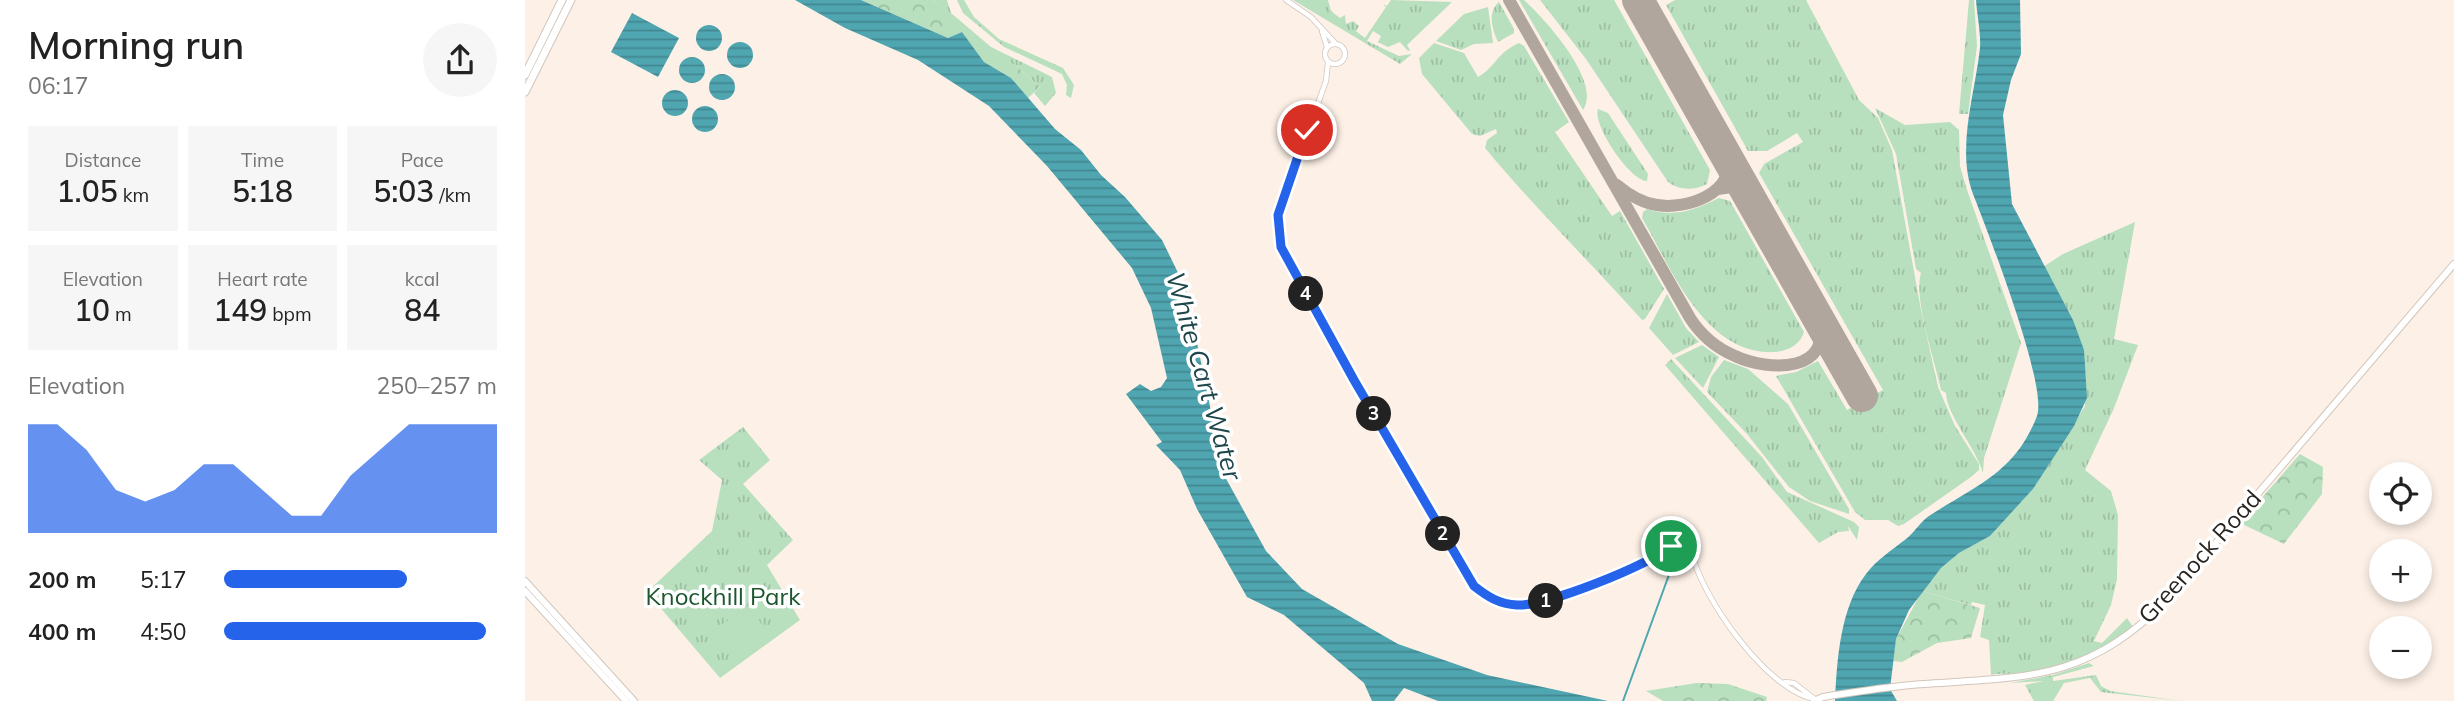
<!DOCTYPE html>
<meta charset="utf-8">
<style>
:root{--surface:#fff;--page:#f6f6f6;--text:#222;--muted:#767676;--accent:#2563eb}
body{margin:0;font-family:Mulish,sans-serif;background:var(--page);color:var(--text);height:100vh;display:flex;flex-direction:column;font-size:26px;white-space:nowrap}
*{box-sizing:border-box;margin:0}
p{font-size:23px;color:var(--muted)}
.icon{flex:none;width:38px;height:38px;fill:none;stroke:currentColor;stroke-width:2;stroke-linecap:round;stroke-linejoin:round}
.map{position:relative;flex:1;overflow:hidden}
.sheet{display:flex;flex-direction:column;background:var(--surface);width:525px}
.sheet>*{flex:none}
.buttons{position:absolute;left:1844px;top:462px;display:grid;gap:14px}
.buttons a{display:grid;place-items:center;width:63px;height:63px;border-radius:50%;background:var(--surface);box-shadow:0 4px 10px #0003;font-size:35px}
.pin{position:absolute;display:grid;place-items:center;width:60px;height:60px;color:#fff;margin:-30px;border:4px solid #fff;border-radius:50%;box-shadow:0 2px 7px #0007}
.km{position:absolute;width:35px;height:35px;margin:-18px;border-radius:50%;background:#222;color:#fff;font-size:19px;line-height:35px;text-align:center}
.round{display:grid;place-items:center;flex:none;width:74px;height:74px;border-radius:37px;background:var(--page)}
.head{display:flex;align-items:center;justify-content:space-between;height:119px;padding:0 28px}
h1{font-size:38px;font-weight:600;line-height:52px}
.metrics{display:grid;grid-template-columns:repeat(3,1fr);gap:10px;height:119px;padding:7px 28px}
.metrics div{display:grid;align-content:center;border-radius:0px;background:var(--page);text-align:center}
.metrics b{font-size:30px;font-weight:600}
.metrics small{font-size:19px;font-weight:400}
.metrics p{font-size:19px}
.chart{height:196px;padding:14px 28px}
.chart p{display:flex;justify-content:space-between}
.chart svg{width:100%;height:126px;margin-top:7px;fill:var(--accent);opacity:.7}
ul{padding:0 28px;list-style:none;font-size:23px}
li{display:grid;grid-template-columns:112px 84px 1fr;align-items:center;height:52px}
li i{height:18px;border-radius:9px;background:var(--accent)}
main{display:flex;flex:1;min-height:0}
.map>svg:first-child{display:block}
.grass{fill:url(#grass-tufts)}
.forest{fill:url(#forest-crowns)}
.pitch{fill:#b8dfbe}
.water{fill:url(#water-rules)}
.lines{fill:none;stroke-linecap:round;stroke-linejoin:round}
.stream{stroke:#4fa6b1;stroke-width:2}
.taxiway{stroke:#b0a69e;stroke-width:12}
.runway{stroke:#b0a69e;stroke-width:32}
.minor-casing{stroke:#d1c6bc;stroke-width:6}
.major-casing{stroke:#d1c6bc;stroke-width:8}
.highway-casing{stroke:#d1c6bc;stroke-width:9}
.minor{stroke:#fff;stroke-width:4.5}
.major{stroke:#fff;stroke-width:6}
.highway{stroke:#fff;stroke-width:7}
.route-casing{stroke:#fff;stroke-width:14}
.route{stroke:#2563eb;stroke-width:9}
.labels{text-anchor:middle;stroke-width:7;stroke-linejoin:round;paint-order:stroke}
.street-label{font-size:24px;fill:#282420;stroke:#fff}
.park-label{font-size:24px;fill:#1b562d;stroke:#fff}
.water-label{font-size:26px;font-style:italic;fill:#1e464b;stroke:#fff}
</style>
<main>
<section class="sheet">
<div class="head"><div><h1>Morning run</h1><p>06:17</p></div><a class="round"><svg class="icon" aria-label="share" viewBox="0 0 24 24"><path d="M12 15V3M7 8l5-5 5 5M5 13v7h14v-7"/></svg></a></div>
<div class="metrics">
<div><p>Distance</p><b>1.05<small> km</small></b></div>
<div><p>Time</p><b>5:18</b></div>
<div><p>Pace</p><b>5:03<small> /km</small></b></div>
</div>
<div class="metrics">
<div><p>Elevation</p><b>10<small> m</small></b></div>
<div><p>Heart rate</p><b>149<small> bpm</small></b></div>
<div><p>kcal</p><b>84</b></div>
</div>
<div class="chart"><p><span>Elevation</span>250–257 m</p>
<svg viewBox="0 0 160 44" preserveAspectRatio="none"><path d="M0 44V6L10 6L20 15L30 29L40 33L50 29L60 20L70 20L80 29L90 38L100 38L110 24L120 15L130 6L140 6L150 6L160 6V44z"/></svg>
</div>
<ul>
<li><b>200 m</b>5:17<i style="width:67%"></i></li>
<li><b>400 m</b>4:50<i style="width:96%"></i></li>
</ul>
</section>
<div class="map">
<svg width="1929" height="701" viewBox="0 0 1929 701">
<defs>
<pattern id="grass-tufts" width="24" height="20" patternUnits="userSpaceOnUse" patternTransform="scale(1.75)"><rect width="24" height="20" fill="#b8dfbe"/><path d="M3 7l-1-3M5 7V3M7 7l1-3M15 17l-1-3M17 17v-4M19 17l1-3" fill="none" stroke="#9ebfa3"/></pattern>
<pattern id="forest-crowns" width="20" height="18" patternUnits="userSpaceOnUse" patternTransform="scale(1.75)"><rect width="20" height="18" fill="#b8dfbe"/><path d="M2 6a3 3 0 1 1 6 0M12 15a3 3 0 1 1 6 0" fill="none" stroke="#9ebfa3"/></pattern>
<pattern id="water-rules" width="6" height="5" patternUnits="userSpaceOnUse" patternTransform="scale(1.75)"><rect width="6" height="5" fill="#4fa6b1"/><path d="M0 2.5h6" fill="none" stroke="#428790"/></pattern>
</defs>
<rect width="100%" height="100%" fill="#fdf1e7"/>
<g class="grass">
<path d="M 408,0 L 422,0 L 426,13 L 466,47 L 527,77 L 531,93 L 520,106 L 509,93 L 515,87 L 490,65 L 472,58 Z"/>
<path d="M 432,0 L 439,0 L 449,17 L 474,39 L 538,68 L 549,85 L 546,98 L 541,95 L 542,85 L 537,74 L 479,47 L 438,13 Z"/>
<path d="M 768,0 L 803,0 L 806,11 L 815,18 L 820,15 L 821,24 L 828,21 L 834,26 L 831,31 L 840,38 L 861,7 L 858,4 L 862,6 L 866,0 L 927,2 L 882,45 L 885,50 L 883,51 L 875,42 L 863,47 L 853,42 L 856,36 L 848,31 L 842,41 L 874,56 L 887,54 L 875,64 Z"/>
<path d="M 994,0 L 999,0 C 1020,19 1077,82 1058,110 Z"/>
<path d="M 1015,0 L 1089,0 L 1185,170 L 1182,184 C 1170,191 1153,190 1143,182 L 1061,59 Z"/>
<path d="M 1150,0 L 1281,0 L 1334,100 L 1353,118 L 1367,150 L 1396,310 L 1413,387 L 1430,426 L 1454,464 L 1454,470 L 1446,477 L 1379,524 L 1373,526 L 1363,520 L 1340,520 L 1330,512 L 1251,376 L 1271,372 L 1293,361 L 1322,410 L 1358,390 L 1234,173 L 1239,164 L 1278,142 L 1272,133 L 1242,151 L 1223,151 L 1141,5 Z"/>
<path d="M 1444,0 L 1449,0 L 1452,46 L 1443,114 L 1434,114 Z"/>
<path d="M 974,2 L 989,29 L 989,33 L 973,42 C 967,29 962,12 974,2 Z"/>
<path d="M 963,7 L 968,43 L 949,44 L 936,50 L 911,41 L 939,14 Z"/>
<path d="M 909,43 L 939,53 L 953,77 C 972,66 970,54 994,43 L 999,46 L 1044,122 L 1030,132 L 1087,216 L 1095,211 L 1139,289 L 1120,319 L 1117,320 C 1065,262 1010,208 960,148 L 962,140 L 972,133 L 971,129 L 955,136 L 947,134 L 897,74 L 894,58 Z"/>
<path d="M 1350,108 L 1380,125 L 1425,122 L 1434,130 L 1435,166 L 1441,187 L 1496,343 L 1459,458 L 1458,473 C 1452,450 1421,414 1421,393 L 1416,390 C 1410,361 1388,299 1396,273 L 1391,269 L 1371,154 Z"/>
<path d="M 1073,109 L 1083,113 L 1123,174 L 1122,181 C 1106,182 1067,125 1073,109 Z"/>
<path d="M 1194,198 L 1205,201 L 1279,332 C 1275,345 1263,351 1250,352 C 1180,356 1146,268 1117,218 L 1118,212 L 1122,209 C 1149,218 1170,210 1194,198 Z"/>
<path d="M 1610,222 L 1589,339 L 1613,345 L 1589,408 L 1560,470 L 1586,491 L 1593,515 L 1592,579 L 1586,605 L 1569,641 L 1577,643 L 1602,618 L 1608,627 C 1579,648 1549,664 1513,672 C 1493,676 1483,672 1466,675 L 1464,640 L 1455,637 L 1460,605 L 1447,602 L 1446,605 L 1397,591 L 1416,568 L 1434,553 L 1465,536 L 1508,489 L 1560,406 L 1548,320 L 1518,267 L 1538,254 Z"/>
<path d="M 1142,294 L 1161,328 L 1174,342 L 1148,355 L 1124,328 Z"/>
<path d="M 1177,345 L 1194,357 L 1178,388 L 1150,358 Z"/>
<path d="M 1146,359 L 1237,457 L 1262,492 L 1329,522 L 1334,527 L 1332,540 L 1323,526 L 1324,531 L 1313,532 L 1294,543 L 1140,365 Z"/>
<path d="M 1199,360 L 1223,369 L 1263,404 L 1324,509 L 1324,514 L 1285,501 L 1264,487 L 1222,434 L 1182,392 L 1186,377 Z"/>
<path d="M 218,427 L 245,460 L 218,484 L 268,540 L 242,565 L 275,620 L 195,678 L 122,592 L 187,531 L 197,480 L 174,460 Z"/>
<path d="M 1564,663 L 1569,666 L 1528,677 L 1528,681 L 1571,675 L 1576,686 L 1585,691 L 1656,701 L 1576,692 L 1565,678 L 1539,683 L 1528,701 L 1509,701 L 1500,685 L 1519,681 L 1485,683 L 1528,675 Z"/>
</g>
<g class="forest">
<path d="M 336,0 L 408,0 L 472,57 L 490,65 L 515,87 L 503,98 L 486,78 L 459,62 L 437,32 L 423,38 Z"/>
<path d="M 1775,454 L 1798,467 L 1797,494 L 1759,544 L 1715,523 Z"/>
<path d="M 1397,591 L 1455,608 L 1446,638 L 1412,643 L 1377,662 L 1368,661 L 1371,639 Z"/>
<path d="M 1171,683 L 1203,684 L 1242,697 L 1241,701 L 1138,701 L 1121,691 Z"/>
</g>
<path class="pitch" d="M 223,606 L 241,630 L 205,656 L 188,631 Z"/>
<g class="water">
<path d="M 270,0 L 336,0 L 423,38 L 437,32 L 459,62 L 486,78 L 530,129 L 556,150 L 576,175 L 600,197 L 637,240 L 661,289 L 699,475 L 741,551 L 777,589 L 873,644 L 962,675 L 1083,701 L 913,701 L 879,688 L 869,701 L 847,701 L 839,683 L 759,615 L 722,597 L 672,509 L 655,470 L 631,445 L 637,442 L 601,394 L 615,384 L 626,391 L 636,387 L 642,378 L 626,308 L 607,268 L 522,166 L 464,106 L 393,60 L 320,28 Z"/>
<path d="M 1451,0 L 1495,0 L 1496,54 L 1486,80 L 1478,115 L 1487,204 L 1548,320 L 1559,350 L 1562,398 L 1549,426 L 1508,489 L 1465,536 L 1434,553 L 1416,568 L 1384,610 L 1371,639 L 1365,689 L 1372,701 L 1310,701 C 1312,660 1315,608 1341,574 C 1351,560 1367,550 1381,539 C 1391,531 1395,521 1407,514 C 1453,485 1491,471 1512,416 C 1523,385 1462,230 1448,194 C 1431,148 1450,94 1455,48 C 1456,33 1452,15 1451,0 Z"/>
<path d="M 107,13 L 154,38 L 133,77 L 86,52 Z"/>
<circle cx="184" cy="38" r="13"/>
<circle cx="215" cy="55" r="13"/>
<circle cx="167" cy="70" r="13"/>
<circle cx="197" cy="87" r="13"/>
<circle cx="150" cy="103" r="13"/>
<circle cx="180" cy="119" r="13"/>
</g>
<g class="lines">
<path class="stream" d="M 1098,701 L 1145,572 L 1153,567"/>
<g class="taxiway">
<path d="M 984,0 L 1165,318 C 1176,335 1191,348 1210,356 C 1244,372 1310,373 1293,317"/>
<path d="M 1092,185 C 1104,195 1117,203 1132,205 C 1161,210 1212,193 1202,156"/>
<path d="M 1193,189 L 1207,187 L 1224,196"/>
</g>
<path class="runway" d="M 1113,0 L 1337,396"/>
<g class="minor-casing">
<g id="minor">
<path d="M 761,0 L 786,17 L 810,43"/>
<path d="M 797,31 L 802,47"/>
<circle cx="810" cy="54" r="10"/>
<path d="M 803,62 L 801,81 L 753,215 L 753,238 L 762,260 L 941,575 L 966,600 L 1004,605 L 1130,557 L 1151,553"/>
<circle cx="1157" cy="544" r="11"/>
<path d="M 1166,549 C 1174,595 1243,692 1290,699"/>
<path d="M 1260,682 L 1269,683 L 1291,700"/>
</g>
</g>
<g class="major-casing">
<g id="major">
<path d="M 0,581 L 109,701"/>
<path d="M 0,591 L 101,701"/>
<path d="M 1289,701 L 1298,697 C 1331,692 1365,686 1399,684 C 1505,677 1563,680 1643,599 L 1929,264"/>
</g>
</g>
<g class="highway-casing">
<g id="highway">
<path d="M 0,75 L 37,0"/>
<path d="M 0,92 L 46,0"/>
</g>
</g>
<use href="#minor" class="minor"/>
<use href="#major" class="major"/>
<use href="#highway" class="highway"/>
</g>
<g class="lines">
<g class="route-casing">
<path id="route" d="M 782,130 L 753,215 L 756,247 L 829,380 L 949,586 C 963,597 974,604 992,605 C 1019,607 1127,564 1146,546"/>
</g>
<use href="#route" class="route"/>
</g>
<g class="labels">
<g class="street-label">
<text transform="translate(1675 557) rotate(-48)" y="8">Greenock Road</text>
</g>
<g class="park-label">
<text x="198" y="605">Knockhill Park</text>
</g>
<g class="water-label">
<text transform="translate(679 376) rotate(74)" y="9">White Cart Water</text>
</g>
</g>
</svg>
<div class="buttons">
<a><svg class="icon" aria-label="locate" viewBox="0 0 24 24"><circle cx="12" cy="12" r="6"/><path d="M12 2v4M12 18v4M2 12h4M18 12h4"/></svg></a>
<a>+</a>
<a>−</a>
</div>
<div class="pin" style="left:1146px;top:546px;background:#1e9e55"><svg class="icon" aria-label="arrive" viewBox="0 0 24 24"><path d="M6 21V4h12l-3 4 3 4H6"/></svg></div>
<div class="pin" style="left:782px;top:130px;background:#d93025"><svg class="icon" aria-label="check" viewBox="0 0 24 24"><path d="M5 12l5 5 9-10"/></svg></div>
<b class="km" style="left:1021px;top:601px">1</b>
<b class="km" style="left:918px;top:534px">2</b>
<b class="km" style="left:849px;top:414px">3</b>
<b class="km" style="left:781px;top:294px">4</b>
</div>
</main>
